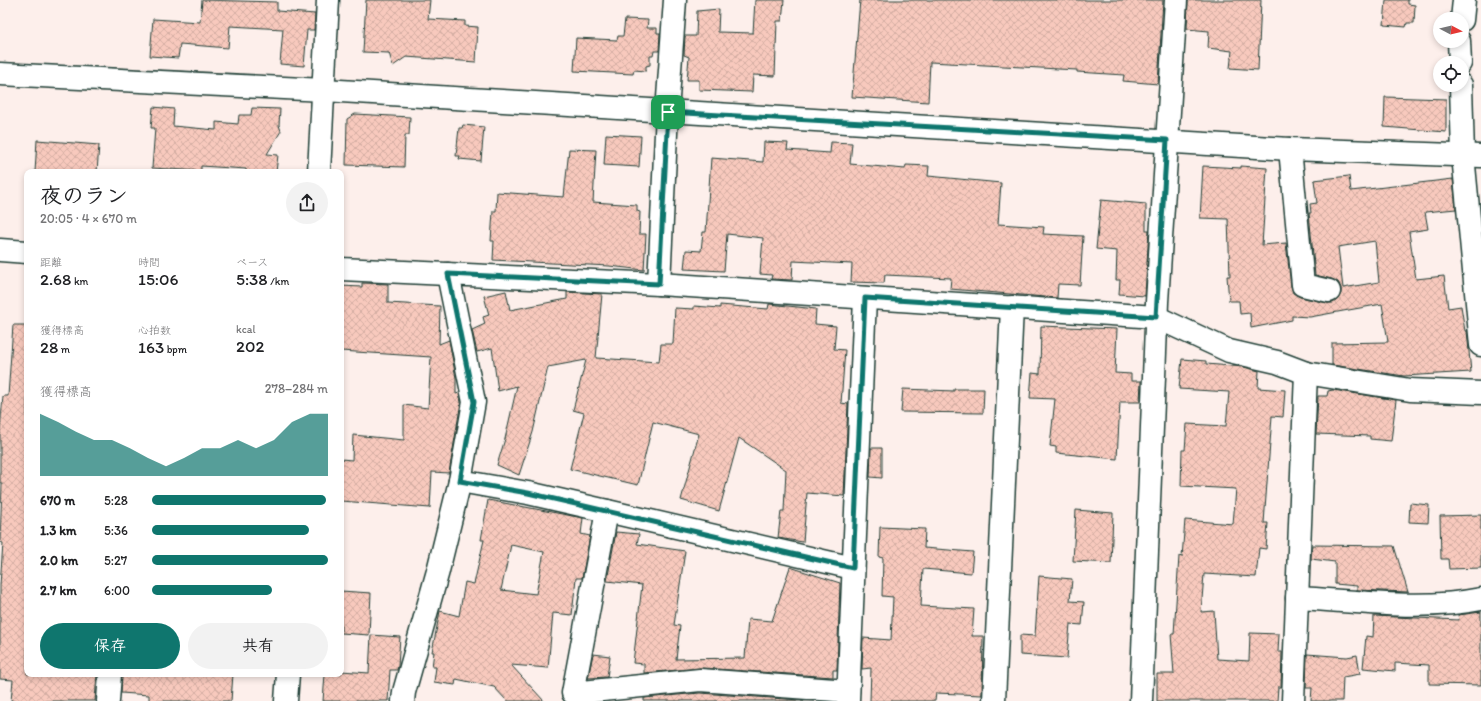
<!DOCTYPE html>
<html lang="ja">
<meta charset="utf-8">
<style>
:root{--surface:#fff;--page:#f2f2f2;--text:#202124;--muted:#757577;--accent:#0f766e}
body{margin:0;font-family:Itim,"Klee One",sans-serif;background:var(--page);color:var(--text);height:100vh;display:flex;flex-direction:column;font-size:15px;white-space:nowrap}
*{box-sizing:border-box;margin:0}
p{font-size:13px;color:var(--muted)}
.icon{flex:none;width:22px;height:22px;fill:none;stroke:currentColor;stroke-width:2;stroke-linecap:round;stroke-linejoin:round}
.map{position:relative;flex:1;overflow:hidden}
.panel{position:absolute;left:24px;top:169px;width:320px;height:508px;display:flex;flex-direction:column;background:var(--surface);border-radius:8px;box-shadow:0 2px 6px #0003}
.panel>*{flex:none}
.needle{width:26px;rotate:97deg}
.buttons{position:absolute;left:1433px;top:12px;display:grid;gap:8px}
.buttons a{display:grid;place-items:center;width:36px;height:36px;border-radius:50%;background:var(--surface);box-shadow:0 2px 6px #0003;font-size:20px}
.pin{position:absolute;display:grid;place-items:center;width:34px;height:34px;color:#fff;margin:-17px;border-radius:8px;box-shadow:0 2px 6px #0006}
.round{display:grid;place-items:center;flex:none;width:42px;height:42px;border-radius:21px;background:var(--page)}
.overview{display:flex;align-items:center;justify-content:space-between;height:68px;padding:0 16px}
h1{font-size:22px;font-weight:600;line-height:30px}
.figures{display:grid;grid-template-columns:repeat(3,1fr);gap:6px;height:68px;padding:4px 16px}
.figures div{display:grid;align-content:center}
.figures b{font-size:17px;font-weight:600}
.figures small{font-size:11px;font-weight:400}
.figures p{font-size:11px}
.chart{height:112px;padding:8px 16px}
.chart p{display:flex;justify-content:space-between}
.chart svg{width:100%;height:72px;margin-top:4px;fill:var(--accent);opacity:.7}
.primary-button{display:flex;gap:8px;margin-top:auto;padding:8px 16px}
.primary-button a{flex:1;height:46px;border-radius:24px;background:var(--accent);color:#fff;font-size:16px;font-weight:600;line-height:46px;text-align:center}
.primary-button a+a{background:var(--page);color:var(--text)}
ul{padding:0 16px;list-style:none;font-size:13px}
li{display:grid;grid-template-columns:64px 48px 1fr;align-items:center;height:30px}
li i{height:10px;border-radius:5px;background:var(--accent)}
.map>svg:first-child{display:block}
.building{fill:url(#building-cross-hatch);stroke:#1f3d34;fill-rule:evenodd}
.lines{fill:none;stroke-linecap:round;stroke-linejoin:round}
.minor-casing{stroke:#1f3d34;stroke-width:25}
.minor{stroke:#fff;stroke-width:22}
.route-casing{stroke:#fff;stroke-width:8}
.route{stroke:#0f766e;stroke-width:5}
</style>
<div class="map">
<svg width="1481" height="701" viewBox="0 0 1481 701">
<defs>
<pattern id="building-cross-hatch" width="8" height="8" patternUnits="userSpaceOnUse"><rect width="8" height="8" fill="#f8c9bd"/><path d="M0 0l8 8M0 8l8-8" fill="none" stroke="#d4aea3"/></pattern>
</defs>
<rect width="100%" height="100%" fill="#fdefeb"/>
<filter id="ink" filterUnits="userSpaceOnUse"><feTurbulence type="fractalNoise" baseFrequency=".025" numOctaves="2"/><feDisplacementMap in="SourceGraphic" scale="8" xChannelSelector="R" yChannelSelector="G"/><feConvolveMatrix kernelMatrix="1 2 1 2 8 2 1 2 1" color-interpolation-filters="sRGB"/></filter>
<g filter="url(#ink)">
<g class="building">
<path d="M 202,0 L 277,2 L 277,11 L 315,14 L 314,30 L 307,30 L 304,66 L 280,64 L 283,29 L 230,26 L 228,48 L 180,44 L 178,58 L 150,56 L 153,19 L 200,22 Z"/>
<path d="M 366,0 L 430,0 L 428,19 L 465,21 L 465,26 L 478,27 L 476,62 L 406,57 L 393,66 L 389,53 L 363,52 Z"/>
<path d="M 755,0 L 784,0 L 782,21 L 777,21 L 775,76 L 753,75 L 752,92 L 699,90 L 699,80 L 687,80 L 689,57 L 684,55 L 685,36 L 696,36 L 697,11 L 719,9 L 718,32 L 753,33 Z"/>
<path d="M 860,0 L 1163,0 L 1158,84 L 1123,81 L 1124,75 L 1077,72 L 1077,70 L 930,62 L 928,102 L 852,97 Z"/>
<path d="M 1188,0 L 1261,0 L 1258,70 L 1230,68 L 1232,51 L 1208,48 L 1209,31 L 1187,29 Z"/>
<path d="M 1386,0 L 1408,0 L 1408,4 L 1415,5 L 1414,23 L 1407,23 L 1406,27 L 1384,25 Z"/>
<path d="M 625,19 L 648,20 L 647,28 L 657,28 L 657,33 L 660,33 L 659,51 L 654,51 L 653,56 L 650,56 L 650,65 L 646,66 L 646,71 L 634,70 L 633,74 L 574,71 L 576,38 L 617,40 L 618,36 L 623,36 Z"/>
<path d="M 1385,97 L 1446,99 L 1446,132 L 1384,127 Z"/>
<path d="M 153,107 L 174,109 L 173,126 L 216,130 L 216,122 L 238,124 L 239,115 L 251,115 L 252,108 L 280,109 L 279,125 L 281,131 L 267,154 L 278,155 L 276,172 L 246,172 L 246,169 L 201,166 L 201,171 L 152,168 L 155,128 L 151,128 Z"/>
<path d="M 355,114 L 410,117 L 409,135 L 405,135 L 404,167 L 346,165 L 347,119 Z"/>
<path d="M 463,125 L 484,127 L 481,161 L 459,159 L 460,156 L 456,156 L 459,128 L 462,128 Z"/>
<path d="M 606,134 L 641,136 L 639,167 L 604,165 Z"/>
<path d="M 37,140 L 99,145 L 97,172 L 35,172 Z"/>
<path d="M 764,142 L 788,143 L 787,150 L 830,153 L 831,142 L 852,143 L 850,164 L 905,169 L 906,165 L 929,166 L 928,176 L 1001,183 L 998,224 L 1044,227 L 1043,234 L 1083,236 L 1080,285 L 1058,284 L 1057,298 L 950,289 L 951,278 L 885,275 L 884,283 L 851,282 L 852,264 L 793,261 L 792,280 L 771,279 L 772,275 L 760,274 L 763,238 L 727,234 L 724,271 L 684,269 L 686,250 L 701,251 L 703,232 L 706,232 L 711,158 L 763,162 Z"/>
<path d="M 569,149 L 596,150 L 593,202 L 637,205 L 637,211 L 640,212 L 639,234 L 646,234 L 644,270 L 609,266 L 493,260 L 494,241 L 491,241 L 493,211 L 496,211 L 497,192 L 564,197 Z"/>
<path d="M 1203,166 L 1241,168 L 1241,166 L 1267,168 L 1262,245 L 1286,243 L 1291,286 L 1293,293 L 1300,297 L 1327,303 L 1333,303 L 1338,299 L 1341,293 L 1341,288 L 1338,282 L 1332,279 L 1315,275 L 1309,213 L 1311,213 L 1310,204 L 1317,203 L 1314,180 L 1349,176 L 1351,191 L 1453,179 L 1456,209 L 1425,212 L 1428,229 L 1409,232 L 1416,279 L 1444,276 L 1448,308 L 1461,306 L 1465,331 L 1467,331 L 1471,372 L 1404,376 L 1332,365 L 1332,343 L 1388,342 L 1382,304 L 1310,317 L 1292,316 L 1292,320 L 1251,328 L 1250,313 L 1240,314 L 1239,301 L 1229,301 L 1227,276 L 1230,276 L 1228,219 L 1200,218 ZM 1375,241 L 1379,282 L 1343,288 L 1338,247 Z"/>
<path d="M 1101,200 L 1146,204 L 1146,230 L 1149,230 L 1145,296 L 1119,294 L 1120,280 L 1116,280 L 1117,251 L 1096,249 Z"/>
<path d="M 362,283 L 388,284 L 388,303 L 440,306 L 439,344 L 449,340 L 456,378 L 456,394 L 459,393 L 461,402 L 449,473 L 432,472 L 430,508 L 341,501 L 341,459 L 352,460 L 353,435 L 404,440 L 404,405 L 428,408 L 431,357 L 341,351 L 341,286 L 362,287 Z"/>
<path d="M 506,291 L 510,310 L 567,299 L 567,292 L 602,294 L 596,358 L 659,362 L 661,344 L 673,344 L 675,308 L 694,309 L 694,306 L 720,308 L 720,305 L 768,309 L 769,304 L 816,309 L 815,324 L 836,326 L 834,349 L 845,350 L 841,403 L 848,404 L 844,496 L 807,493 L 803,542 L 778,538 L 781,511 L 784,511 L 786,470 L 739,438 L 719,511 L 681,500 L 699,434 L 653,422 L 638,485 L 570,469 L 584,413 L 573,410 L 586,360 L 548,367 L 533,432 L 519,475 L 497,465 L 505,439 L 517,386 L 498,391 L 492,348 L 477,352 L 472,330 L 485,324 L 483,317 L 489,315 L 484,296 Z"/>
<path d="M 13,325 L 27,325 L 27,674 L 97,674 L 95,701 L 11,701 L 13,680 L 0,679 L 0,585 L 3,543 L 0,542 L 2,483 L 0,483 L 0,430 L 3,396 L 8,396 Z"/>
<path d="M 1041,326 L 1117,329 L 1115,373 L 1131,374 L 1131,381 L 1141,381 L 1140,402 L 1120,402 L 1117,459 L 1056,453 L 1056,447 L 1050,446 L 1055,399 L 1030,398 L 1032,373 L 1040,374 Z"/>
<path d="M 1182,359 L 1206,361 L 1206,364 L 1244,367 L 1259,371 L 1258,388 L 1285,390 L 1283,417 L 1272,416 L 1264,523 L 1268,523 L 1266,549 L 1259,548 L 1256,577 L 1204,574 L 1201,612 L 1214,611 L 1217,659 L 1249,661 L 1250,633 L 1279,634 L 1278,652 L 1282,652 L 1281,687 L 1278,687 L 1277,701 L 1157,701 L 1157,674 L 1174,674 L 1171,634 L 1174,634 L 1179,556 L 1182,557 L 1185,520 L 1233,524 L 1236,489 L 1181,486 L 1182,450 L 1185,450 L 1187,424 L 1226,426 L 1229,392 L 1179,389 Z"/>
<path d="M 903,389 L 954,391 L 954,389 L 984,389 L 983,413 L 901,412 Z"/>
<path d="M 1333,390 L 1396,400 L 1391,441 L 1370,439 L 1370,436 L 1316,434 L 1318,396 L 1327,396 L 1328,391 Z"/>
<path d="M 871,448 L 882,448 L 882,478 L 870,477 Z"/>
<path d="M 488,500 L 583,518 L 581,534 L 590,536 L 582,578 L 576,578 L 572,615 L 553,613 L 548,668 L 511,665 L 544,701 L 507,701 L 494,687 L 456,679 L 455,685 L 434,682 L 436,667 L 432,667 L 434,652 L 432,652 L 440,611 L 459,616 L 465,582 L 474,584 L 484,540 L 481,540 ZM 511,545 L 544,552 L 536,594 L 501,590 Z"/>
<path d="M 1410,503 L 1429,505 L 1428,523 L 1409,522 Z"/>
<path d="M 1076,510 L 1113,513 L 1111,563 L 1073,561 Z"/>
<path d="M 1481,515 L 1481,568 L 1449,569 L 1448,559 L 1441,559 L 1440,516 Z"/>
<path d="M 880,527 L 925,529 L 924,548 L 973,552 L 971,573 L 923,569 L 921,606 L 974,609 L 972,636 L 983,636 L 982,695 L 936,693 L 935,701 L 870,701 L 871,668 L 862,669 L 863,638 L 891,640 L 893,597 L 882,596 L 883,558 L 879,557 Z"/>
<path d="M 616,532 L 639,534 L 637,544 L 685,551 L 674,625 L 680,626 L 676,659 L 745,658 L 748,619 L 772,621 L 790,567 L 840,583 L 837,670 L 833,670 L 833,677 L 701,668 L 644,673 L 644,664 L 633,663 L 642,585 L 607,581 Z"/>
<path d="M 1312,545 L 1394,546 L 1408,592 L 1357,590 L 1357,586 L 1335,584 L 1335,562 L 1311,559 Z"/>
<path d="M 1039,576 L 1072,579 L 1070,601 L 1084,602 L 1082,625 L 1070,624 L 1067,658 L 1020,655 L 1020,635 L 1035,636 Z"/>
<path d="M 341,591 L 371,593 L 369,635 L 341,633 Z"/>
<path d="M 1481,612 L 1481,685 L 1429,684 L 1429,665 L 1395,663 L 1395,671 L 1363,668 L 1366,636 L 1373,637 L 1374,616 L 1459,620 L 1458,615 Z"/>
<path d="M 371,635 L 400,637 L 398,666 L 397,670 L 390,670 L 388,701 L 323,701 L 325,674 L 341,674 L 341,671 L 369,673 Z"/>
<path d="M 593,654 L 610,656 L 607,677 L 588,678 Z"/>
<path d="M 1307,654 L 1347,657 L 1357,655 L 1360,674 L 1343,677 L 1342,701 L 1311,701 L 1312,688 L 1306,688 Z"/>
<path d="M 122,674 L 233,674 L 231,701 L 149,701 L 149,695 L 121,693 Z"/>
<path d="M 700,693 L 814,701 L 644,701 L 644,698 Z"/>
</g>
<g class="lines">
<g class="minor-casing">
<g id="minor">
<path d="M 1462,20 L 1464,0"/>
<path d="M 1459,41 L 1460,63"/>
<path d="M 0,74 L 324,90 L 1290,149 L 1481,156"/>
<path d="M 1461,85 L 1463,155 L 1481,345"/>
<path d="M 1290,149 L 1303,285 L 1329,291"/>
<path d="M 319,172 L 328,0"/>
<path d="M 0,250 L 27,252"/>
<path d="M 341,269 L 659,284 L 1156,317 L 1229,351 L 1277,362 L 1306,373 L 1410,390 L 1481,393"/>
<path d="M 659,284 L 667,112 L 675,0"/>
<path d="M 460,481 L 528,493 L 607,511"/>
<path d="M 1297,598 C 1358,601 1421,611 1481,599"/>
<path d="M 848,691 L 700,680 L 573,693 L 607,511 L 853,568"/>
<path d="M 108,701 L 110,674"/>
<path d="M 286,701 L 288,674"/>
<path d="M 403,701 L 404,692 L 438,571 L 460,481 L 474,402 L 448,274"/>
<path d="M 848,701 L 865,298"/>
<path d="M 994,701 L 1012,307"/>
<path d="M 1141,701 L 1157,302 L 1176,0"/>
<path d="M 1293,701 L 1306,373"/>
</g>
</g>
<use href="#minor" class="minor"/>
</g>
</g>
<g class="lines" filter="url(#ink)">
<g class="route-casing">
<path id="route" d="M 668,112 L 1167,140 L 1156,317 L 865,298 L 853,568 L 528,493 L 460,481 L 474,402 L 448,274 L 659,284 Z"/>
</g>
<use href="#route" class="route"/>
</g>
</svg>
<div class="buttons">
<a><svg class="needle" viewBox="-14 -14 28 28"><path d="M0-13l5 13h-10z" fill="#e53935"/><path d="M0 13l5-13h-10z" fill="#757577"/></svg></a>
<a><svg class="icon" aria-label="locate" viewBox="0 0 24 24"><circle cx="12" cy="12" r="6"/><path d="M12 2v4M12 18v4M2 12h4M18 12h4"/></svg></a>
</div>
<div class="pin" style="left:668px;top:112px;background:#1e9e55"><svg class="icon" aria-label="arrive" viewBox="0 0 24 24"><path d="M6 21V4h12l-3 4 3 4H6"/></svg></div>
<section class="panel">
<div class="overview"><div><h1>夜のラン</h1><p>20:05 · 4 × 670 m</p></div><a class="round"><svg class="icon" aria-label="share" viewBox="0 0 24 24"><path d="M12 15V3M7 8l5-5 5 5M5 13v7h14v-7"/></svg></a></div>
<div class="figures">
<div><p>距離</p><b>2.68<small> km</small></b></div>
<div><p>時間</p><b>15:06</b></div>
<div><p>ペース</p><b>5:38<small> /km</small></b></div>
</div>
<div class="figures">
<div><p>獲得標高</p><b>28<small> m</small></b></div>
<div><p>心拍数</p><b>163<small> bpm</small></b></div>
<div><p>kcal</p><b>202</b></div>
</div>
<div class="chart"><p><span>獲得標高</span>278–284 m</p>
<svg viewBox="0 0 160 44" preserveAspectRatio="none"><path d="M0 44V6L10 11L20 17L30 22L40 22L50 27L60 33L70 38L80 33L90 27L100 27L110 22L120 27L130 22L140 11L150 6L160 6V44z"/></svg>
</div>
<ul>
<li><b>670 m</b>5:28<i style="width:99%"></i></li>
<li><b>1.3 km</b>5:36<i style="width:89%"></i></li>
<li><b>2.0 km</b>5:27<i style="width:100%"></i></li>
<li><b>2.7 km</b>6:00<i style="width:68%"></i></li>
</ul>
<div class="primary-button"><a>保存</a><a>共有</a></div>
</section>
</div>
